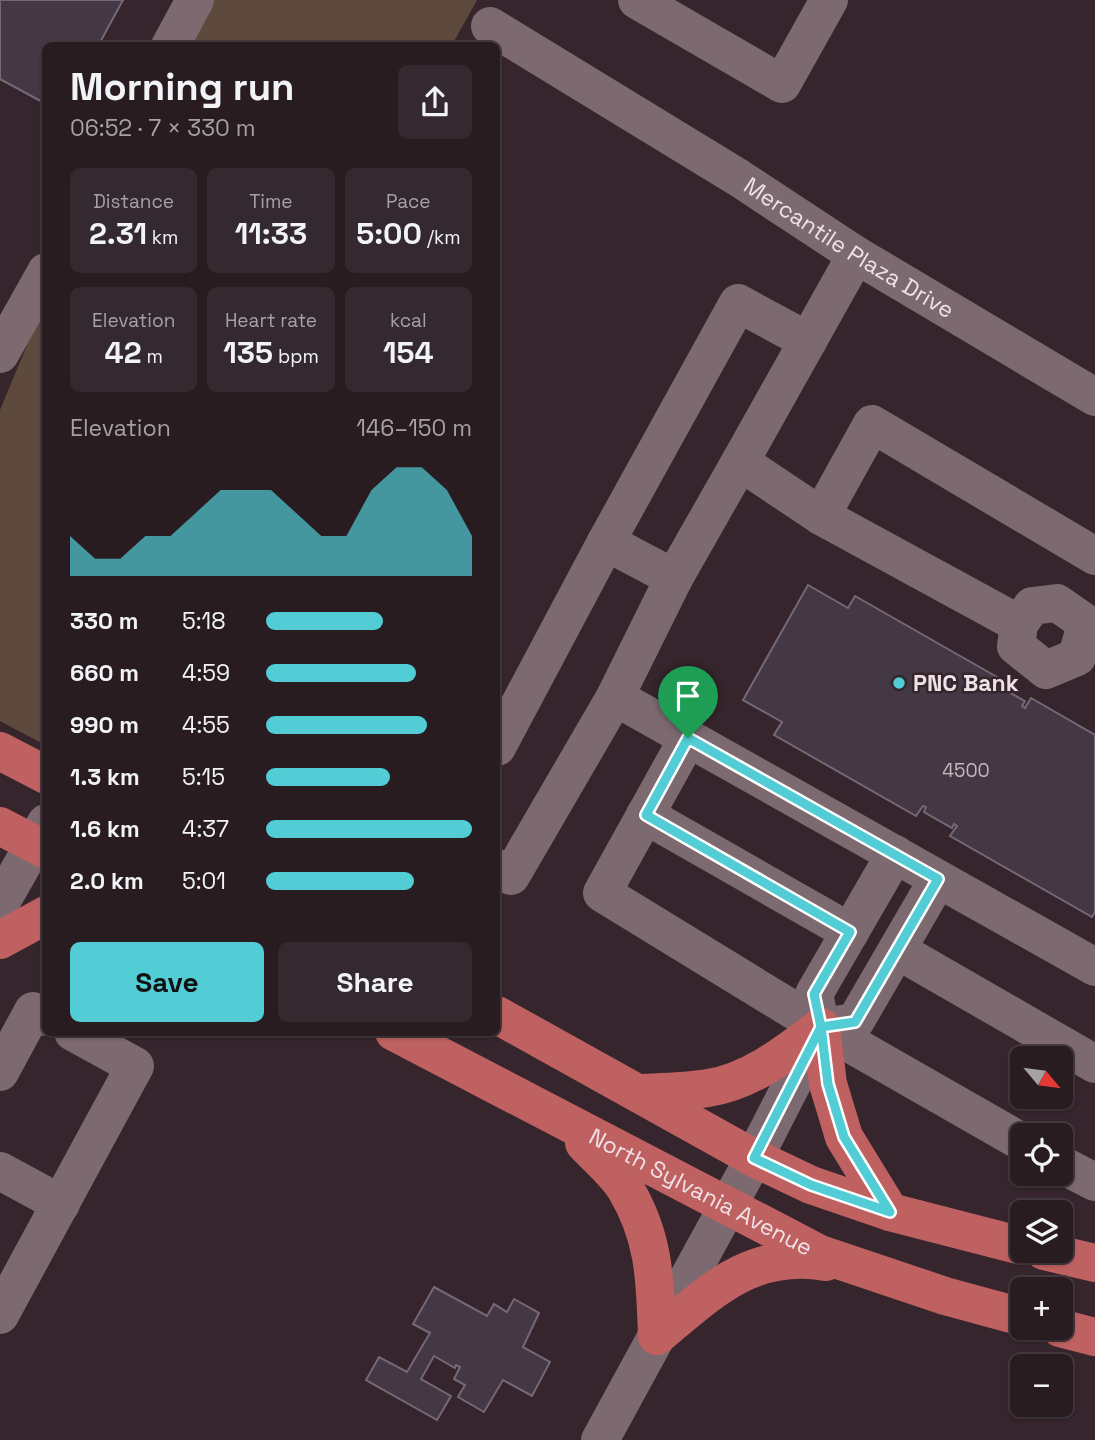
<!DOCTYPE html>
<meta charset="utf-8">
<style>
:root{--surface:#281c21;--page:#34292e;--text:#f1f3f6;--muted:#a5a1a5;--line:#443a3f;--accent:#52ccd5}
body{margin:0;font-family:"Space Grotesk",sans-serif;background:var(--page);color:var(--text);height:100vh;display:flex;flex-direction:column;font-size:26px;white-space:nowrap}
*{box-sizing:border-box;margin:0}
p{font-size:23px;color:var(--muted)}
.icon{flex:none;width:38px;height:38px;fill:none;stroke:currentColor;stroke-width:2;stroke-linecap:round;stroke-linejoin:round}
.map{position:relative;flex:1;overflow:hidden}
.details{position:absolute;left:42px;top:42px;width:458px;height:994px;display:flex;flex-direction:column;background:var(--surface);border-radius:10px;box-shadow:0 2px 5px #0004,0 0 0 2px var(--line)}
.details>*{flex:none}
.needle{width:46px;rotate:119deg}
.controls{position:absolute;left:1010px;top:1046px;display:grid;gap:14px}
.controls a{display:grid;place-items:center;width:63px;height:63px;border-radius:10px;background:var(--surface);box-shadow:0 2px 5px #0004,0 0 0 2px var(--line);font-size:35px}
.pin{position:absolute;display:grid;place-items:center;width:60px;height:60px;color:#fff;margin:-72px -30px;border-radius:50% 50% 50% 0;rotate:-45deg;box-shadow:0 0 7px #0007}
.pin .icon{rotate:45deg}
.round{display:grid;place-items:center;flex:none;width:74px;height:74px;border-radius:10px;background:var(--page)}
.head{display:flex;align-items:center;justify-content:space-between;height:119px;padding:0 28px}
h1{font-size:38px;font-weight:700;line-height:52px}
.metrics{display:grid;grid-template-columns:repeat(3,1fr);gap:10px;height:119px;padding:7px 28px}
.metrics div{display:grid;align-content:center;border-radius:10px;background:var(--page);text-align:center}
.metrics b{font-size:30px;font-weight:700}
.metrics small{font-size:19px;font-weight:400}
.metrics p{font-size:19px}
.chart{height:196px;padding:14px 28px}
.chart p{display:flex;justify-content:space-between}
.chart svg{width:100%;height:126px;margin-top:7px;fill:var(--accent);opacity:.7}
.cta{display:flex;gap:14px;margin-top:auto;padding:14px 28px}
.cta a{flex:1;height:80px;border-radius:10px;background:var(--accent);color:#111;font-size:28px;font-weight:700;line-height:80px;text-align:center}
.cta a+a{background:var(--page);color:var(--text)}
ul{padding:0 28px;list-style:none;font-size:23px}
li{display:grid;grid-template-columns:112px 84px 1fr;align-items:center;height:52px}
li i{height:18px;border-radius:9px;background:var(--accent)}
.map>svg:first-child{display:block}
.green{fill:#5e4a3d}
.building{fill:#443845;stroke:#766877;stroke-width:2}
.lines{fill:none;stroke-linecap:round;stroke-linejoin:round}
.minor{stroke:#7d6970;stroke-width:38}
.major{stroke:#bf6161;stroke-width:38}
.route-casing{stroke:#fff;stroke-width:14}
.route{stroke:#52ccd5;stroke-width:9}
.poi-dot{fill:#52ccd5;stroke:#36252c;stroke-width:2.5}
.labels{text-anchor:middle;stroke-width:5;stroke-linejoin:round;paint-order:stroke}
.number-label{font-size:19px;fill:#c4b8be}
.street-label{font-size:23px;fill:#eee2e6;stroke:#36252c}
.poi-label{font-size:23px;font-weight:bold;fill:#eee2e6;stroke:#36252c;text-anchor:start}
</style>
<div class="map">
<svg width="1095" height="1440" viewBox="0 0 1095 1440">
<rect width="100%" height="100%" fill="#36252c"/>
<g class="green">
<path d="M 211,0 L 477,0 L 452,45 L 186,46 Z"/>
<path d="M 45,302 L 45,745 L 0,721 L 0,410 Z"/>
</g>
<g class="building">
<path d="M 0,0 L 123,0 L 98,46 L 46,46 L 46,104 L 0,79 Z"/>
<path d="M 808,585 L 848,608 L 855,596 L 997,677 L 990,688 L 993,690 L 996,685 L 1025,701 L 1022,706 L 1025,708 L 1031,698 L 1095,735 L 1095,912 L 1092,917 L 950,836 L 957,826 L 954,824 L 952,828 L 924,812 L 926,807 L 923,806 L 916,816 L 774,735 L 782,722 L 743,700 Z"/>
<path d="M 434,1287 L 487,1316 L 494,1304 L 507,1312 L 514,1299 L 539,1313 L 523,1347 L 550,1362 L 532,1396 L 503,1380 L 484,1412 L 458,1397 L 465,1385 L 454,1379 L 460,1367 L 456,1365 L 455,1368 L 434,1356 L 421,1379 L 451,1396 L 437,1420 L 366,1380 L 379,1357 L 407,1372 L 430,1333 L 413,1324 Z"/>
</g>
<g class="lines">
<g class="minor">
<path d="M 637,0 L 782,84 L 829,0"/>
<path id="s1" d="M 490,26 L 739,178 L 856,255 L 1095,397"/>
<path d="M 170,46 L 195,0"/>
<path d="M 0,354 L 46,272"/>
<path d="M 821,516 L 740,462 L 856,255"/>
<path d="M 674,578 L 606,542 L 738,303 L 808,341"/>
<path d="M 1057,603 L 1083,621 L 1083,635 L 1077,657 L 1046,670 L 1016,646 L 1019,624 L 1032,606 Z"/>
<path d="M 1019,624 L 821,516 L 872,424 L 1095,556"/>
<path d="M 615,697 L 1095,967"/>
<path d="M 688,738 L 602,893 L 821,1027 L 1022,1142"/>
<path d="M 497,747 L 606,542"/>
<path d="M 645,815 L 850,932"/>
<path d="M 497,868 L 511,876 L 615,697 L 674,578 L 740,462"/>
<path d="M 0,904 L 46,823"/>
<path d="M 897,950 L 1095,1064"/>
<path d="M 821,1027 L 855,1022 L 938,879"/>
<path d="M 0,1072 L 33,1011 L 46,1017"/>
<path d="M 1060,1164 L 1095,1182"/>
<path d="M 0,1171 L 61,1204"/>
<path d="M 0,1315 L 135,1066 L 73,1032"/>
<path d="M 600,1440 L 754,1158 L 821,1027 L 814,994 L 895,854"/>
</g>
<g class="major">
<path d="M 0,751 L 46,775"/>
<path d="M 0,826 L 46,850"/>
<path d="M 0,940 L 46,915"/>
<path d="M 497,1015 L 754,1158 L 811,1185 L 890,1212 L 1022,1246"/>
<path id="s2" d="M 394,1032 L 820,1254 L 945,1296 L 1022,1317"/>
<path d="M 638,1093 C 661,1092 685,1092 708,1088 C 750,1082 788,1052 821,1027 L 828,1084 L 844,1137 L 890,1212"/>
<path d="M 584,1143 C 597,1157 615,1172 625,1188 C 655,1238 655,1280 657,1336"/>
<path d="M 1044,1251 L 1095,1263"/>
<path d="M 1060,1328 L 1095,1337"/>
<path d="M 657,1336 C 710,1292 752,1249 826,1262"/>
</g>
</g>
<g class="lines">
<g class="route-casing">
<path id="route" d="M 688,738 L 646,815 L 850,932 L 814,994 L 821,1027 L 754,1158 L 811,1185 L 890,1212 L 844,1137 L 828,1084 L 821,1027 L 855,1022 L 938,879 L 688,738"/>
</g>
<use href="#route" class="route"/>
</g>
<circle class="poi-dot" cx="899" cy="683" r="7"/>
<g class="labels">
<g class="number-label">
<text x="966" y="777">4500</text>
</g>
<g class="street-label">
<text dy="8" stroke="none"><textPath href="#s1" startOffset="422">Mercantile Plaza Drive</textPath></text>
<text dy="8" stroke="none"><textPath href="#s2" startOffset="346">North Sylvania Avenue</textPath></text>
</g>
<g class="poi-label">
<text x="913" y="691">PNC Bank</text>
</g>
</g>
</svg>
<div class="controls">
<a><svg class="needle" viewBox="-14 -14 28 28"><path d="M0-13l5 13h-10z" fill="#e53935"/><path d="M0 13l5-13h-10z" fill="#a5a1a5"/></svg></a>
<a><svg class="icon" aria-label="locate" viewBox="0 0 24 24"><circle cx="12" cy="12" r="6"/><path d="M12 2v4M12 18v4M2 12h4M18 12h4"/></svg></a>
<a><svg class="icon" aria-label="layers" viewBox="0 0 24 24"><path d="M12 4l9 5-9 5-9-5zM3 14l9 5 9-5"/></svg></a>
<a>+</a>
<a>−</a>
</div>
<div class="pin" style="left:688px;top:738px;background:#1e9e55"><svg class="icon" aria-label="arrive" viewBox="0 0 24 24"><path d="M6 21V4h12l-3 4 3 4H6"/></svg></div>
<section class="details">
<div class="head"><div><h1>Morning run</h1><p>06:52 · 7 × 330 m</p></div><a class="round"><svg class="icon" aria-label="share" viewBox="0 0 24 24"><path d="M12 15V3M7 8l5-5 5 5M5 13v7h14v-7"/></svg></a></div>
<div class="metrics">
<div><p>Distance</p><b>2.31<small> km</small></b></div>
<div><p>Time</p><b>11:33</b></div>
<div><p>Pace</p><b>5:00<small> /km</small></b></div>
</div>
<div class="metrics">
<div><p>Elevation</p><b>42<small> m</small></b></div>
<div><p>Heart rate</p><b>135<small> bpm</small></b></div>
<div><p>kcal</p><b>154</b></div>
</div>
<div class="chart"><p><span>Elevation</span>146–150 m</p>
<svg viewBox="0 0 160 44" preserveAspectRatio="none"><path d="M0 44V30L10 38L20 38L30 30L40 30L50 22L60 14L70 14L80 14L90 22L100 30L110 30L120 14L130 6L140 6L150 14L160 30V44z"/></svg>
</div>
<ul>
<li><b>330 m</b>5:18<i style="width:57%"></i></li>
<li><b>660 m</b>4:59<i style="width:73%"></i></li>
<li><b>990 m</b>4:55<i style="width:78%"></i></li>
<li><b>1.3 km</b>5:15<i style="width:60%"></i></li>
<li><b>1.6 km</b>4:37<i style="width:100%"></i></li>
<li><b>2.0 km</b>5:01<i style="width:72%"></i></li>
</ul>
<div class="cta"><a>Save</a><a>Share</a></div>
</section>
</div>
